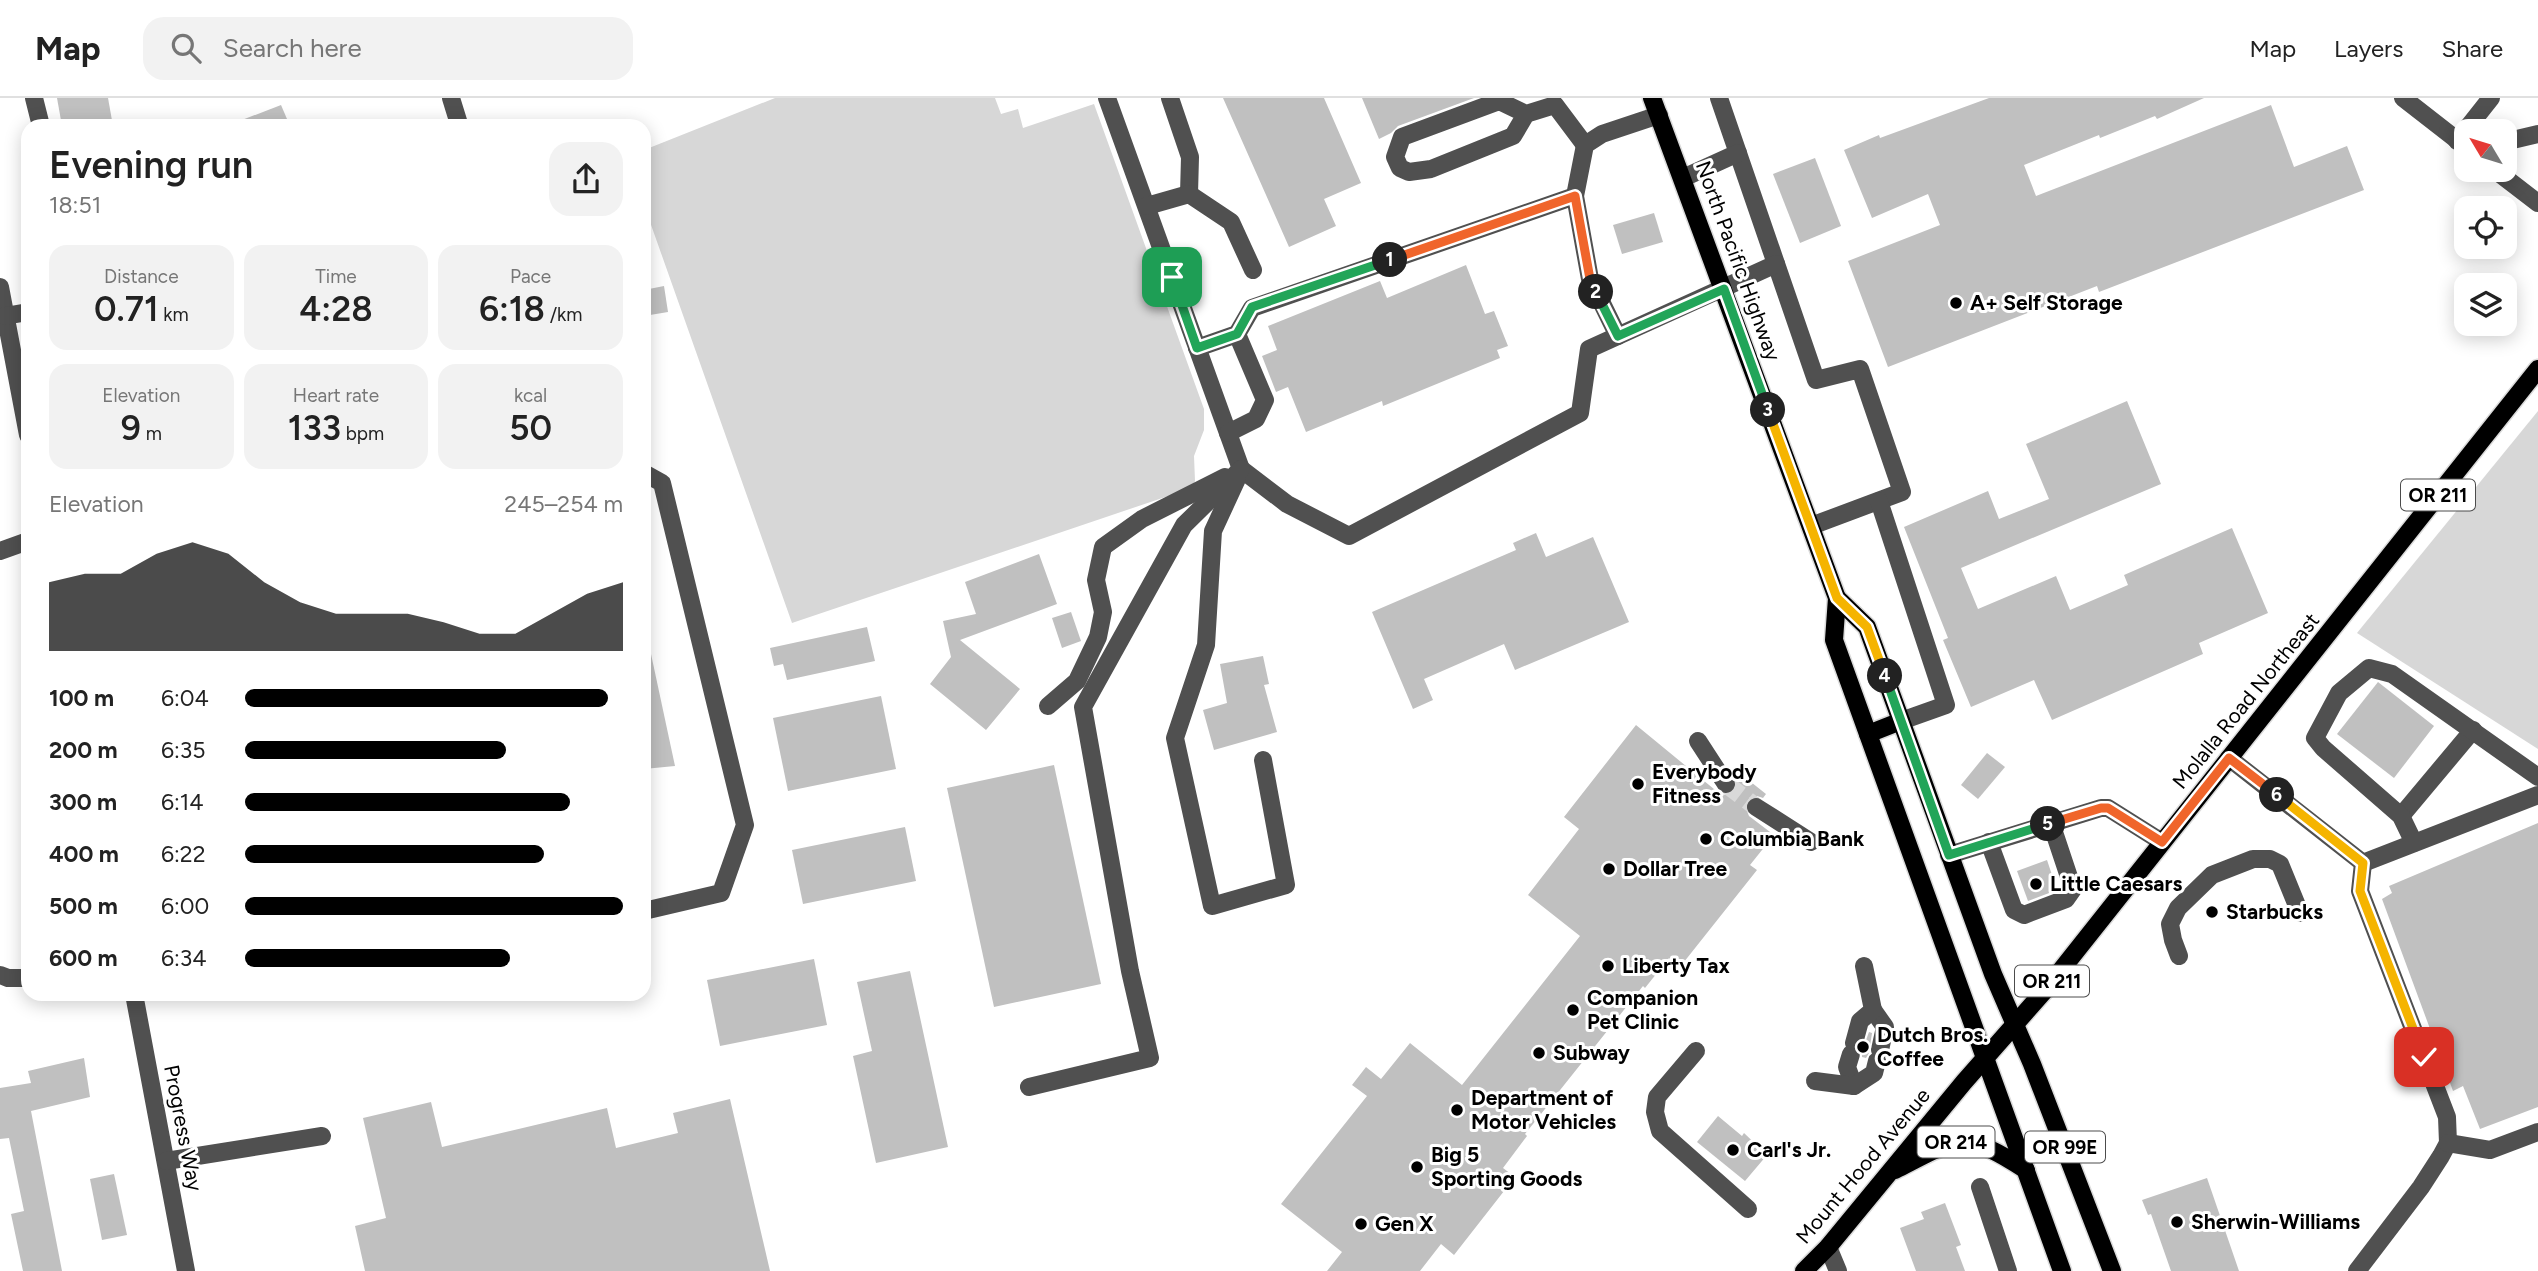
<!DOCTYPE html>
<meta charset="utf-8">
<style>
:root{--surface:#fff;--page:#f2f2f2;--text:#222;--muted:#767676;--line:#e0e0e0;--accent:#000}
body{margin:0;font-family:Figtree,sans-serif;background:var(--page);color:var(--text);height:100vh;display:flex;flex-direction:column;font-size:26px;white-space:nowrap}
*{box-sizing:border-box;margin:0}
p{font-size:23px;color:var(--muted)}
.icon{flex:none;width:38px;height:38px;fill:none;stroke:currentColor;stroke-width:2;stroke-linecap:round;stroke-linejoin:round}
.map{position:relative;flex:1;overflow:hidden}
.drawer{position:absolute;left:21px;top:21px;width:630px;height:882px;display:flex;flex-direction:column;background:var(--surface);border-radius:21px;box-shadow:0 4px 18px #0003}
.drawer>*{flex:none}
.needle{width:46px;rotate:308deg}
.controls{position:absolute;left:2454px;top:21px;display:grid;gap:14px}
.controls a{display:grid;place-items:center;width:63px;height:63px;border-radius:14px;background:var(--surface);box-shadow:0 4px 18px #0003;font-size:35px}
.pin{position:absolute;display:grid;place-items:center;width:60px;height:60px;color:#fff;margin:-30px;border-radius:14px;box-shadow:0 4px 10px #0006}
.km{position:absolute;width:35px;height:35px;margin:-18px;border-radius:50%;background:#222;color:#fff;font-size:19px;line-height:35px;text-align:center}
.round{display:grid;place-items:center;flex:none;width:74px;height:74px;border-radius:21px;background:var(--page)}
.overview{display:flex;align-items:center;justify-content:space-between;height:119px;padding:0 28px}
h1{font-size:38px;font-weight:600;line-height:52px}
.metrics{display:grid;grid-template-columns:repeat(3,1fr);gap:10px;height:119px;padding:7px 28px}
.metrics div{display:grid;align-content:center;border-radius:18px;background:var(--page);text-align:center}
.metrics b{font-size:35px;font-weight:600}
.metrics small{font-size:19px;font-weight:400}
.metrics p{font-size:19px}
.chart{height:196px;padding:14px 28px}
.chart p{display:flex;justify-content:space-between}
.chart svg{width:100%;height:126px;margin-top:7px;fill:var(--accent);opacity:.7}
ul{padding:0 28px;list-style:none;font-size:23px}
li{display:grid;grid-template-columns:112px 84px 1fr;align-items:center;height:52px}
li i{height:18px;border-radius:9px;background:var(--accent)}
header{display:flex;align-items:center;gap:42px;box-sizing:border-box;height:98px;padding:0 35px;background:var(--surface);border-bottom:2px solid var(--line)}
header strong{font-size:33px}
nav{display:flex;gap:38px;margin-inline-start:auto;font-size:24px}
.search{width:490px;height:63px;background:var(--page);display:flex;align-items:center;gap:18px;box-sizing:border-box;padding:0 24px;border-radius:21px;color:var(--muted);font-size:26px}
.map>svg:first-child{display:block}
.green{fill:#d7d7d7}
.building{fill:#c0c0c0}
.lines{fill:none;stroke-linecap:round;stroke-linejoin:round}
.minor-tunnel{stroke:#d9d9d9;stroke-width:18;stroke-dasharray:18 9;stroke-linecap:butt}
.major-casing{stroke:#dbdbdb;stroke-width:21}
.minor{stroke:#505050;stroke-width:18}
.major{stroke:#000;stroke-width:18}
.split-1-casing{stroke:#fff;stroke-width:14}
.split-2-casing{stroke:#fff;stroke-width:14}
.split-3-casing{stroke:#fff;stroke-width:14}
.split-4-casing{stroke:#fff;stroke-width:14}
.split-5-casing{stroke:#fff;stroke-width:14}
.split-6-casing{stroke:#fff;stroke-width:14}
.split-7-casing{stroke:#fff;stroke-width:14}
.split-1{stroke:#22a559;stroke-width:9}
.split-2{stroke:#f0652b;stroke-width:9}
.split-3{stroke:#22a559;stroke-width:9}
.split-4{stroke:#f5b400;stroke-width:9}
.split-5{stroke:#22a559;stroke-width:9}
.split-6{stroke:#f0652b;stroke-width:9}
.split-7{stroke:#f5b400;stroke-width:9}
.poi-dot{fill:#000;stroke:#fff;stroke-width:2.5}
.labels{text-anchor:middle;stroke-width:6;stroke-linejoin:round;paint-order:stroke}
.shield{fill:#fff;stroke:#4c4c4c;stroke-width:2}
.shield-label{font-size:19px;font-weight:bold;fill:#000}
.street-label{font-size:21px;fill:#000;stroke:#fff}
.poi-label{font-size:21px;font-weight:bold;fill:#000;stroke:#fff;text-anchor:start}
</style>
<header>
<strong>Map</strong>
<div class="search"><svg class="icon" aria-label="search" viewBox="0 0 24 24"><circle cx="10" cy="10" r="6"/><path d="M15 15l6 6"/></svg>Search here</div>
<nav><a>Map</a><a>Layers</a><a>Share</a></nav>
</header>
<div class="map">
<svg width="2538" height="1173" viewBox="0 0 2538 1173">
<rect width="100%" height="100%" fill="#fff"/>
<g class="green">
<path d="M 775,0 L 995,0 L 1001,16 L 1018,11 L 1023,30 L 1094,6 L 1204,311 L 1204,332 L 1194,358 L 1195,383 L 1192,390 L 792,525 L 644,107 L 644,52 Z"/>
<path d="M 2538,313 L 2538,651 L 2357,535 Z"/>
</g>
<g class="building">
<path d="M 57,0 L 108,0 L 113,28 L 62,28 Z"/>
<path d="M 1223,0 L 1324,0 L 1361,85 L 1324,101 L 1336,128 L 1289,149 Z"/>
<path d="M 1362,0 L 1474,0 L 1398,28 L 1391,35 L 1379,41 Z"/>
<path d="M 1989,0 L 2204,0 L 2157,21 L 2155,18 L 2100,40 L 2099,37 L 2024,67 L 2036,98 L 2271,7 L 2294,69 L 2347,48 L 2364,92 L 2099,194 L 2097,188 L 1888,269 L 1848,163 L 1940,127 L 1928,96 L 1872,120 L 1844,52 L 1879,37 L 1880,40 Z"/>
<path d="M 281,7 L 290,28 L 229,28 L 229,27 Z"/>
<path d="M 1815,60 L 1841,128 L 1800,145 L 1773,76 Z"/>
<path d="M 1654,115 L 1663,144 L 1622,156 L 1613,127 Z"/>
<path d="M 1466,167 L 1485,216 L 1494,213 L 1508,248 L 1497,252 L 1500,260 L 1383,308 L 1382,303 L 1306,334 L 1288,289 L 1276,294 L 1262,258 L 1277,252 L 1268,228 L 1380,183 L 1387,200 Z"/>
<path d="M 664,188 L 668,214 L 644,218 L 644,192 Z"/>
<path d="M 2127,303 L 2161,386 L 1961,470 L 1978,511 L 2056,478 L 2070,512 L 2128,487 L 2124,477 L 2232,430 L 2268,515 L 2199,545 L 2203,556 L 2052,622 L 2034,582 L 1971,609 L 1943,542 L 1948,540 L 1904,429 L 1988,393 L 1999,421 L 2049,401 L 2026,346 Z"/>
<path d="M 1536,435 L 1546,459 L 1593,439 L 1629,524 L 1515,572 L 1504,546 L 1424,581 L 1433,602 L 1413,611 L 1372,514 L 1516,452 L 1513,445 Z"/>
<path d="M 1039,456 L 1057,506 L 960,542 L 1020,591 L 986,632 L 930,586 L 951,559 L 943,523 L 976,516 L 965,484 Z"/>
<path d="M 1071,514 L 1081,543 L 1062,550 L 1052,520 Z"/>
<path d="M 867,529 L 875,563 L 787,582 L 783,566 L 774,568 L 770,550 Z"/>
<path d="M 651,556 L 675,668 L 644,671 L 644,557 Z"/>
<path d="M 1263,558 L 1269,586 L 1264,587 L 1277,634 L 1214,652 L 1203,612 L 1227,605 L 1220,566 Z"/>
<path d="M 2378,584 L 2434,628 L 2394,680 L 2337,636 Z"/>
<path d="M 881,598 L 896,671 L 788,693 L 773,620 Z"/>
<path d="M 1636,627 L 1720,696 L 1727,697 L 1736,692 L 1737,685 L 1734,677 L 1737,673 L 1766,696 L 1763,700 L 1757,698 L 1750,699 L 1745,708 L 1749,718 L 1774,737 L 1750,767 L 1757,772 L 1680,869 L 1669,860 L 1645,890 L 1643,888 L 1537,1021 L 1525,1036 L 1527,1038 L 1503,1070 L 1515,1079 L 1454,1157 L 1441,1146 L 1420,1173 L 1327,1173 L 1342,1154 L 1281,1106 L 1367,998 L 1352,987 L 1366,969 L 1381,981 L 1410,945 L 1462,987 L 1580,838 L 1528,797 L 1579,731 L 1564,719 Z"/>
<path d="M 1987,655 L 2005,669 L 1978,701 L 1961,687 Z"/>
<path d="M 1054,667 L 1101,886 L 994,909 L 947,690 Z"/>
<path d="M 2538,725 L 2538,1009 L 2480,1031 L 2463,988 L 2453,993 L 2382,801 L 2392,795 L 2389,788 Z"/>
<path d="M 905,729 L 916,783 L 803,806 L 792,752 Z"/>
<path d="M 2047,762 L 2057,792 L 2028,803 L 2017,773 Z"/>
<path d="M 814,861 L 827,927 L 720,948 L 707,882 Z"/>
<path d="M 910,873 L 948,1049 L 876,1065 L 853,958 L 872,953 L 857,884 Z"/>
<path d="M 1869,934 L 1872,935 L 1869,955 L 1866,960 L 1862,959 L 1862,953 Z"/>
<path d="M 84,960 L 90,999 L 31,1013 L 62,1173 L 23,1173 L 11,1116 L 24,1113 L 9,1040 L 0,1041 L 0,990 L 31,985 L 28,973 Z"/>
<path d="M 730,1001 L 770,1173 L 365,1173 L 355,1128 L 386,1120 L 363,1020 L 431,1004 L 442,1049 L 607,1010 L 616,1050 L 678,1035 L 673,1015 Z"/>
<path d="M 1718,1018 L 1742,1038 L 1744,1035 L 1767,1057 L 1745,1083 L 1697,1044 Z"/>
<path d="M 114,1076 L 127,1137 L 102,1142 L 90,1081 Z"/>
<path d="M 2207,1080 L 2239,1173 L 2171,1173 L 2151,1116 L 2148,1117 L 2142,1102 Z"/>
<path d="M 1945,1105 L 1961,1147 L 1956,1149 L 1965,1173 L 1916,1173 L 1900,1130 L 1924,1121 L 1921,1114 Z"/>
</g>
<g class="lines">
<path class="minor-tunnel" d="M 1726,686 L 1756,709"/>
<g class="major-casing">
<g id="major">
<path d="M 1652,0 L 1837,500 L 1834,542 L 2062,1173"/>
<path d="M 1837,500 L 1867,529 L 1993,876 L 2032,966 L 2112,1173"/>
<path d="M 1868,636 L 1901,623"/>
<path d="M 1895,1072 C 1958,1040 1963,1031 2026,1072"/>
<path d="M 1804,1173 L 1828,1149 L 1964,984 L 2046,891 L 2538,271"/>
</g>
</g>
<g class="minor">
<path d="M 34,0 L 41,28"/>
<path d="M 451,0 L 459,26"/>
<path d="M 1107,0 L 1241,371"/>
<path d="M 1170,0 L 1190,59 L 1189,96"/>
<path d="M 1719,0 L 1816,282 L 1860,271 L 1902,394 L 1811,428"/>
<path d="M 2403,0 L 2466,49"/>
<path d="M 1526,16 L 1499,3 L 1402,39 L 1395,59 L 1400,70 L 1409,74 L 1431,71 L 1513,38 L 1526,16 L 1555,7 L 1585,47"/>
<path d="M 2457,43 L 2491,0"/>
<path d="M 2504,44 L 2538,36"/>
<path d="M 2495,72 L 2538,105"/>
<path d="M 1683,80 L 1738,55"/>
<path d="M 1147,108 L 1189,96 L 1231,124 L 1253,172"/>
<path d="M 0,189 L 28,337"/>
<path d="M 5,218 L 28,214"/>
<path d="M 1618,238 L 1590,181 L 1575,98 L 1585,47 L 1602,36 L 1659,17"/>
<path d="M 1197,250 L 1237,236 L 1252,210 L 1575,98"/>
<path d="M 1228,335 L 1256,321 L 1265,302 L 1237,236"/>
<path d="M 1241,371 L 1287,406 L 1349,438 L 1580,315 L 1589,251 L 1776,166"/>
<path d="M 644,375 L 662,385 L 745,727 L 721,795 L 644,813"/>
<path d="M 1237,381 L 1213,433 L 1206,547 L 1175,640 L 1212,808 L 1286,787 L 1263,662"/>
<path d="M 1879,403 L 1946,607 L 1901,623"/>
<path d="M 0,453 L 28,443"/>
<path d="M 1048,608 L 1077,583 L 1098,539 L 1103,514 L 1096,482 L 1103,449 L 1142,421 L 1225,379"/>
<path d="M 1698,643 L 1726,686"/>
<path d="M 2229,660 L 2363,765 L 2360,793 L 2447,1019 L 2448,1045 L 2441,1058 L 2421,1089 L 2357,1173"/>
<path d="M 1756,709 L 1811,744"/>
<path d="M 2401,718 L 2473,632"/>
<path d="M 1989,744 L 2014,812 L 2024,817 L 2066,801 L 2073,791 L 2051,725"/>
<path d="M 2414,745 L 2401,718 L 2323,650 L 2315,640 L 2339,595 L 2369,570 L 2392,576 L 2538,679"/>
<path d="M 1949,757 L 2101,710 L 2108,710 L 2162,744"/>
<path d="M 2363,765 L 2538,697"/>
<path d="M 2179,858 L 2173,842 L 2170,826 L 2178,810 L 2212,777 L 2253,761 L 2270,761 L 2280,766 L 2300,815"/>
<path d="M 0,877 L 8,880 L 28,880"/>
<path d="M 134,896 L 186,1173"/>
<path d="M 1873,912 L 1885,929 L 1880,952"/>
<path d="M 1854,945 L 1860,923 L 1873,912 L 1864,868"/>
<path d="M 1696,953 L 1657,999 L 1655,1014 L 1660,1033 L 1748,1111"/>
<path d="M 1851,956 L 1847,969 L 1854,988"/>
<path d="M 1815,983 L 1854,988 L 1874,975 L 1877,963"/>
<path d="M 1029,989 L 1150,960 L 1130,873 L 1083,609 L 1184,427 L 1241,371"/>
<path d="M 2448,1045 L 2490,1052 L 2538,1034"/>
<path d="M 166,1063 L 322,1038"/>
<path d="M 1980,1089 L 2008,1173"/>
<path d="M 1828,1149 L 1838,1173"/>
</g>
<use href="#major" class="major"/>
</g>
<g class="lines">
<g class="split-1-casing">
<path id="split-1" d="M 1172,179 L 1197,250 L 1237,236 L 1252,209 L 1390,162"/>
</g>
<g class="split-2-casing">
<path id="split-2" d="M 1390,162 L 1575,98 L 1590,181 L 1596,194"/>
</g>
<g class="split-3-casing">
<path id="split-3" d="M 1596,194 L 1618,238 L 1724,191 L 1768,312"/>
</g>
<g class="split-4-casing">
<path id="split-4" d="M 1768,312 L 1837,500 L 1867,529 L 1885,578"/>
</g>
<g class="split-5-casing">
<path id="split-5" d="M 1885,578 L 1949,757 L 2048,726"/>
</g>
<g class="split-6-casing">
<path id="split-6" d="M 2048,726 L 2101,710 L 2108,710 L 2162,744 L 2229,660 L 2277,697"/>
</g>
<g class="split-7-casing">
<path id="split-7" d="M 2277,697 L 2363,765 L 2360,793 L 2424,959"/>
</g>
<use href="#split-1" class="split-1"/>
<use href="#split-2" class="split-2"/>
<use href="#split-3" class="split-3"/>
<use href="#split-4" class="split-4"/>
<use href="#split-5" class="split-5"/>
<use href="#split-6" class="split-6"/>
<use href="#split-7" class="split-7"/>
</g>
<g class="poi-dot">
<circle cx="1956" cy="205" r="7"/>
<circle cx="1638" cy="686" r="7"/>
<circle cx="1706" cy="741" r="7"/>
<circle cx="1609" cy="771" r="7"/>
<circle cx="2036" cy="786" r="7"/>
<circle cx="2212" cy="814" r="7"/>
<circle cx="1608" cy="868" r="7"/>
<circle cx="1573" cy="912" r="7"/>
<circle cx="1863" cy="949" r="7"/>
<circle cx="1539" cy="955" r="7"/>
<circle cx="1457" cy="1012" r="7"/>
<circle cx="1733" cy="1052" r="7"/>
<circle cx="1417" cy="1069" r="7"/>
<circle cx="2177" cy="1124" r="7"/>
<circle cx="1361" cy="1126" r="7"/>
</g>
<g class="labels">
<g class="shield">
<rect x="2401" y="381.5" width="74" height="31" rx="5"/>
<rect x="2015" y="867.5" width="74" height="31" rx="5"/>
<rect x="1917.5" y="1028.5" width="77" height="31" rx="5"/>
<rect x="2025" y="1033.5" width="80" height="31" rx="5"/>
</g>
<g class="shield-label">
<text x="2438" y="404">OR 211</text>
<text x="2052" y="890">OR 211</text>
<text x="1956" y="1051">OR 214</text>
<text x="2065" y="1056">OR 99E</text>
</g>
<g class="street-label">
<text transform="translate(1738 163) rotate(70)" y="7">North Pacific Highway</text>
<text transform="translate(2246 603) rotate(-51)" y="7">Molalla Road Northeast</text>
<text transform="translate(183 1030) rotate(79)" y="7">Progress Way</text>
<text transform="translate(1863 1068) rotate(-50)" y="7">Mount Hood Avenue</text>
</g>
<g class="poi-label">
<text x="1970" y="212">A+ Self Storage</text>
<text x="1652" y="681">Everybody<tspan x="1652" dy="24">Fitness</tspan></text>
<text x="1720" y="748">Columbia Bank</text>
<text x="1623" y="778">Dollar Tree</text>
<text x="2050" y="793">Little Caesars</text>
<text x="2226" y="821">Starbucks</text>
<text x="1622" y="875">Liberty Tax</text>
<text x="1587" y="907">Companion<tspan x="1587" dy="24">Pet Clinic</tspan></text>
<text x="1877" y="944">Dutch Bros.<tspan x="1877" dy="24">Coffee</tspan></text>
<text x="1553" y="962">Subway</text>
<text x="1471" y="1007">Department of<tspan x="1471" dy="24">Motor Vehicles</tspan></text>
<text x="1747" y="1059">Carl's Jr.</text>
<text x="1431" y="1064">Big 5<tspan x="1431" dy="24">Sporting Goods</tspan></text>
<text x="2191" y="1131">Sherwin-Williams</text>
<text x="1375" y="1133">Gen X</text>
</g>
</g>
</svg>
<div class="controls">
<a><svg class="needle" viewBox="-14 -14 28 28"><path d="M0-13l5 13h-10z" fill="#e53935"/><path d="M0 13l5-13h-10z" fill="#767676"/></svg></a>
<a><svg class="icon" aria-label="locate" viewBox="0 0 24 24"><circle cx="12" cy="12" r="6"/><path d="M12 2v4M12 18v4M2 12h4M18 12h4"/></svg></a>
<a><svg class="icon" aria-label="layers" viewBox="0 0 24 24"><path d="M12 4l9 5-9 5-9-5zM3 14l9 5 9-5"/></svg></a>
</div>
<div class="pin" style="left:1172px;top:179px;background:#1e9e55"><svg class="icon" aria-label="arrive" viewBox="0 0 24 24"><path d="M6 21V4h12l-3 4 3 4H6"/></svg></div>
<div class="pin" style="left:2424px;top:959px;background:#d93025"><svg class="icon" aria-label="check" viewBox="0 0 24 24"><path d="M5 12l5 5 9-10"/></svg></div>
<b class="km" style="left:1390px;top:162px">1</b>
<b class="km" style="left:1596px;top:194px">2</b>
<b class="km" style="left:1768px;top:312px">3</b>
<b class="km" style="left:1885px;top:578px">4</b>
<b class="km" style="left:2048px;top:726px">5</b>
<b class="km" style="left:2277px;top:697px">6</b>
<section class="drawer">
<div class="overview"><div><h1>Evening run</h1><p>18:51</p></div><a class="round"><svg class="icon" aria-label="share" viewBox="0 0 24 24"><path d="M12 15V3M7 8l5-5 5 5M5 13v7h14v-7"/></svg></a></div>
<div class="metrics">
<div><p>Distance</p><b>0.71<small> km</small></b></div>
<div><p>Time</p><b>4:28</b></div>
<div><p>Pace</p><b>6:18<small> /km</small></b></div>
</div>
<div class="metrics">
<div><p>Elevation</p><b>9<small> m</small></b></div>
<div><p>Heart rate</p><b>133<small> bpm</small></b></div>
<div><p>kcal</p><b>50</b></div>
</div>
<div class="chart"><p><span>Elevation</span>245–254 m</p>
<svg viewBox="0 0 160 44" preserveAspectRatio="none"><path d="M0 44V20L10 17L20 17L30 10L40 6L50 10L60 20L70 27L80 31L90 31L100 31L110 34L120 38L130 38L140 31L150 24L160 20V44z"/></svg>
</div>
<ul>
<li><b>100 m</b>6:04<i style="width:96%"></i></li>
<li><b>200 m</b>6:35<i style="width:69%"></i></li>
<li><b>300 m</b>6:14<i style="width:86%"></i></li>
<li><b>400 m</b>6:22<i style="width:79%"></i></li>
<li><b>500 m</b>6:00<i style="width:100%"></i></li>
<li><b>600 m</b>6:34<i style="width:70%"></i></li>
</ul>
</section>
</div>
